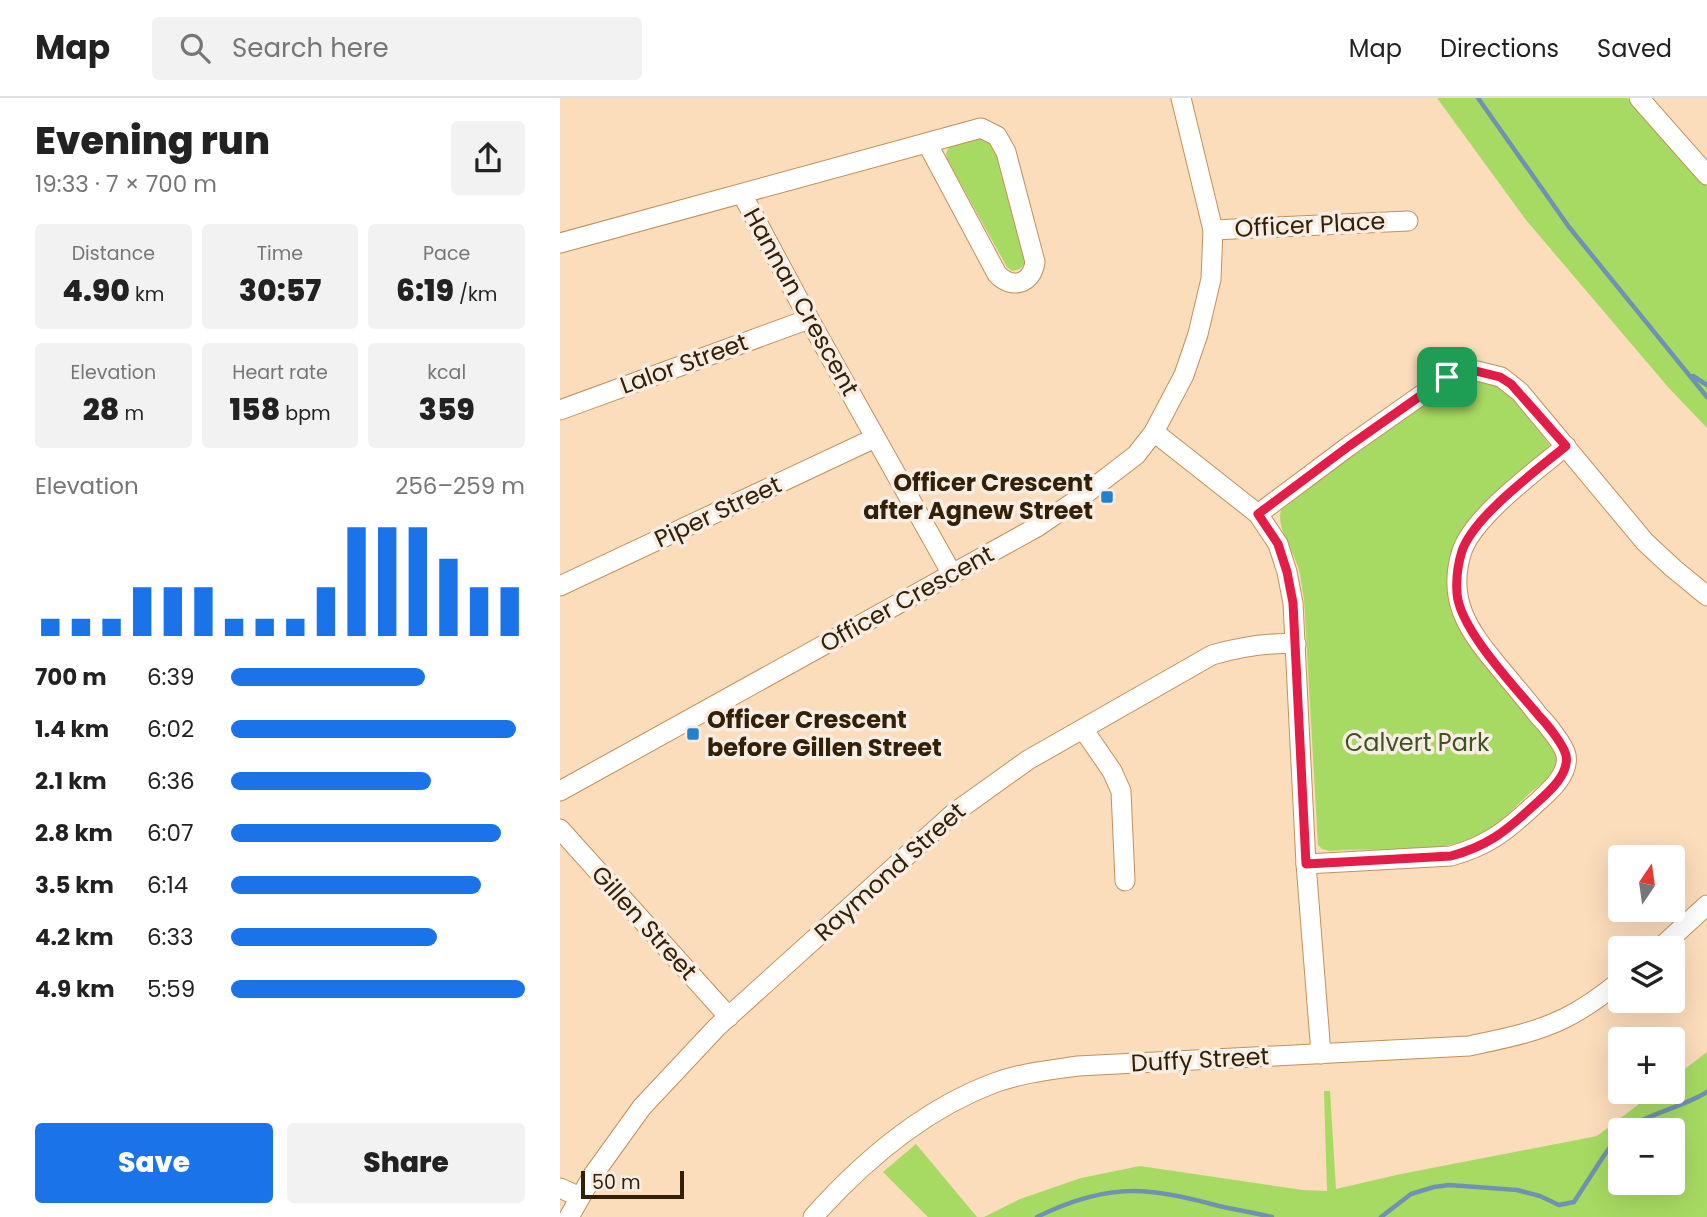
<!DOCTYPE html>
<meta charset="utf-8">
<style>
:root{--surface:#fff;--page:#f2f2f2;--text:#222;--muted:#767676;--line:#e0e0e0;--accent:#1a73e8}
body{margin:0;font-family:Poppins,sans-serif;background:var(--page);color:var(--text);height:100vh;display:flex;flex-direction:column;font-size:26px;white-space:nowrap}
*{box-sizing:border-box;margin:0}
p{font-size:23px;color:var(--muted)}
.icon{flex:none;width:38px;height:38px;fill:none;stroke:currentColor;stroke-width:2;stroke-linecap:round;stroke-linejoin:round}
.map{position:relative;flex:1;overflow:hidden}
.details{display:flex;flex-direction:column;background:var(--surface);width:560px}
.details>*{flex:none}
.needle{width:46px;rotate:13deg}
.controls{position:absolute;left:1048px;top:747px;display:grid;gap:14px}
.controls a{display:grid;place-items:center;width:77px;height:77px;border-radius:7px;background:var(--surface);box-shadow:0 7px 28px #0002;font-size:35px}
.scale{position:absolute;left:21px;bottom:18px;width:103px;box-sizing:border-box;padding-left:7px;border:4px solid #332009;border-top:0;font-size:19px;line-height:24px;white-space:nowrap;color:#332009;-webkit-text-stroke:5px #f8ede2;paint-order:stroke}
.pin{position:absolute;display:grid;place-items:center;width:60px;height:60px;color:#fff;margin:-30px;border-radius:14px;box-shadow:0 4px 10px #0006}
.round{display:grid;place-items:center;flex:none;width:74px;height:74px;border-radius:7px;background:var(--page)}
.head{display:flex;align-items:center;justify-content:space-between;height:119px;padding:0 35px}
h1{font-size:38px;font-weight:800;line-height:52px}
.figures{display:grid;grid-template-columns:repeat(3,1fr);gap:10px;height:119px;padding:7px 35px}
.figures div{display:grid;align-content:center;border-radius:7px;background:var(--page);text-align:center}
.figures b{font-size:30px;font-weight:800}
.figures small{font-size:19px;font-weight:400}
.figures p{font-size:19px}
.chart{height:196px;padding:14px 35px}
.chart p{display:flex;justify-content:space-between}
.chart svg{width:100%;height:126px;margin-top:7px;stroke:var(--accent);stroke-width:6}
.cta{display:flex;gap:14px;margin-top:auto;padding:14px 35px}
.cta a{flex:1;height:80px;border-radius:7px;background:var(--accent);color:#fff;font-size:28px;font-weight:800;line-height:80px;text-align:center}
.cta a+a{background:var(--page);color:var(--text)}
ul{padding:0 35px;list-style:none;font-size:23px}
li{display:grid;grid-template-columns:112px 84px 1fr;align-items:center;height:52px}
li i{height:18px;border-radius:9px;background:var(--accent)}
header{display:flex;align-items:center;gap:42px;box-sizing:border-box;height:98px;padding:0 35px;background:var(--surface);border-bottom:2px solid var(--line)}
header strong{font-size:33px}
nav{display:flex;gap:38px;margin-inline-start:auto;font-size:24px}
.search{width:490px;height:63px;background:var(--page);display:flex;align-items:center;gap:18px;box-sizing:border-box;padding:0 24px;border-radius:7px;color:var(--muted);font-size:26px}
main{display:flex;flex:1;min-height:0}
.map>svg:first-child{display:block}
.green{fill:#a7da62;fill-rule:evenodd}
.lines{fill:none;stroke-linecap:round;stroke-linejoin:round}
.stream{stroke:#6f92b2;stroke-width:4.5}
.minor-casing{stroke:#c2915a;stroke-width:21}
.minor{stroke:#fff;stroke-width:19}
.route-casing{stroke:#fff;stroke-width:14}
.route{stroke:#e11d48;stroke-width:9}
.poi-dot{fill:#2380cd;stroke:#f8ede2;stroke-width:2.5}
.labels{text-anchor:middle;stroke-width:7;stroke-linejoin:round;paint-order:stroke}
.street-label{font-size:24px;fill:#332009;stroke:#f8ede2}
.poi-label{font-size:24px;font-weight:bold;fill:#332009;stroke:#f8ede2;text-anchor:end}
.park-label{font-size:24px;fill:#3e5322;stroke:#f8ede2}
</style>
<header>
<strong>Map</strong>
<div class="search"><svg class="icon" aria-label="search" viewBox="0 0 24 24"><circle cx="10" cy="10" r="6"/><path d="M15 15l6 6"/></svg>Search here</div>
<nav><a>Map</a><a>Directions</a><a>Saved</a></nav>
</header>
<main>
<section class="details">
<div class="head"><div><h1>Evening run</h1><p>19:33 · 7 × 700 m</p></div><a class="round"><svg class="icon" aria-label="share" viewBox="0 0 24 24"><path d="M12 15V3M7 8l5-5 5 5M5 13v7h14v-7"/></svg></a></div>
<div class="figures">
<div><p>Distance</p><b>4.90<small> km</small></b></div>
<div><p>Time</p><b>30:57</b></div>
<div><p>Pace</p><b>6:19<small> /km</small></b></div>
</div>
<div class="figures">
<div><p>Elevation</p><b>28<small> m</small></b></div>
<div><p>Heart rate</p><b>158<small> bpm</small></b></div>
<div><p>kcal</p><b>359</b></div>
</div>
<div class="chart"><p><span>Elevation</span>256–259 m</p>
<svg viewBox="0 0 160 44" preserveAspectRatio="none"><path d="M5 44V38M15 44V38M25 44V38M35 44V27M45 44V27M55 44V27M65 44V38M75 44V38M85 44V38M95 44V27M105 44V6M115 44V6M125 44V6M135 44V17M145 44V27M155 44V27"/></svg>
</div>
<ul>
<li><b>700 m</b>6:39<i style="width:66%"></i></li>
<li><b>1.4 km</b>6:02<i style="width:97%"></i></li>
<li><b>2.1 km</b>6:36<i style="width:68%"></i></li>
<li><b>2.8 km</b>6:07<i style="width:92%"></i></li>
<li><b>3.5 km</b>6:14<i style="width:85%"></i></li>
<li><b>4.2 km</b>6:33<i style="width:70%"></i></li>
<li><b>4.9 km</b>5:59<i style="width:100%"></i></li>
</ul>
<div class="cta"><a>Save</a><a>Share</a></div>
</section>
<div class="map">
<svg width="1147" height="1119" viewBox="0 0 1147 1119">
<rect width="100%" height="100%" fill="#fbdcbb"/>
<g class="green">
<path d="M 877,0 L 1067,0 L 1147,88 L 1147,330 L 1108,289 L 966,122 Z"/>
<path d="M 420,37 L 434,47 L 466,163 C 463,170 459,172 452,173 L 447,169 L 387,61 L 386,56 L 390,46 Z"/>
<path d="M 913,282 L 934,285 L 954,300 L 990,347 L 986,354 L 941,389 L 911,421 L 894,450 L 890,498 L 988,639 C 991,645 996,653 997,659 C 1000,676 980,686 969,696 C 956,707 944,723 929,732 C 882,760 822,748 770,753 L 762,751 L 758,747 L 744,501 C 742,491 741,481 739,472 C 734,453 716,431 721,412 L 794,355 L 892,286 Z"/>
<path d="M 1147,954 L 1147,1119 L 424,1119 L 460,1101 L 521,1080 L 580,1068 L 743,1092 L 767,1093 L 764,993 L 770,993 L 776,1091 L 841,1076 L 1037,1038 L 1095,994 L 1113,994 L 1113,980 ZM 1060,1032 L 1113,1032 L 1113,1085 L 1060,1085 Z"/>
<path d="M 356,1046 L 417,1119 L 368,1119 L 323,1074 Z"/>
</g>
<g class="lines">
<g class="stream">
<path d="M 918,0 L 1009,129 L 1147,299"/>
<path d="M 1133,278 L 1147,287"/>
<path d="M 1064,1032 C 1089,1015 1121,1010 1147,994"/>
<path d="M 477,1119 C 511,1102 552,1089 591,1094 C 614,1096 637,1102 659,1108 C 677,1112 695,1115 712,1119"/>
<path d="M 821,1119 L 851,1096 L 874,1089 L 889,1087 L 957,1092 L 980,1098 L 999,1107 L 1014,1104 L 1043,1059 L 1060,1035"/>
</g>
<g class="minor-casing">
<g id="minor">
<path d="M 1079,0 L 1147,77"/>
<path d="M 182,96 L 249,221 L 392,476"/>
<path d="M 653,132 L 848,123"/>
<path d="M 0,145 L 421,30 L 437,38 L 446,54 L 475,164 C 472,186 452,192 437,176 L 367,45"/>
<path d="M 0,312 L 249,221"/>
<path d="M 594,334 L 698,416 L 718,446 L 727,474 L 733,505 L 746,766 L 761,956"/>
<path d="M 698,416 L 789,348 L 887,279 L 917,273 L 941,279 L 960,294 L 1085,444 L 1113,470 L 1147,498"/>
<path d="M 0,488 L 315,340"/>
<path d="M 523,631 L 552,673 L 561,693 L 565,783"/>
<path d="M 0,693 L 477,429 L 524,397 L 576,357 L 594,334 L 624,277 L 638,236 L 651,181 L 653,132 L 621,0"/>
<path d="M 0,731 L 169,919"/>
<path d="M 746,766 L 891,758 C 927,748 945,734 972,709 C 985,697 1010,678 1006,657 C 1004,647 987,626 979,618 C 966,601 952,585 938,568 C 909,533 886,502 902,453 C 914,418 977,372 1006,348"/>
<path d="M 1100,850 L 1147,807"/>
<path d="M 0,1090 L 20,1099"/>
<path d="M 9,1119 L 33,1077 L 82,1009 L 157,929 L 394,715 L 468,662 L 652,557 C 680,549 706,544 736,546"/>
<path d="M 253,1119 C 303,1063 362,1012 434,985 C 461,975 490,972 518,968 L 909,948 C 941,941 975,935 1005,920 C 1025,910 1043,897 1060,883"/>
</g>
</g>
<use href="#minor" class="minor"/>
</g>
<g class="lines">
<g class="route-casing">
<path id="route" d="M 916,273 L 940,279 L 951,286 L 1006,348 C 977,372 914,418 902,453 C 898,466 896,482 897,495 C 899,531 956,590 979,618 C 987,626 1003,646 1006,657 C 1010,678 985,697 972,709 C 945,734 927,748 891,758 L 746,766 L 733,505 L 727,474 L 718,446 L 698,416 L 789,348 L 887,279 Z"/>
</g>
<use href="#route" class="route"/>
</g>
<g class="poi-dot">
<rect x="540" y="392" width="14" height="14" rx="3.5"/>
<rect x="126" y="629" width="14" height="14" rx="3.5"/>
</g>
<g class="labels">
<g class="street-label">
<text transform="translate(750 127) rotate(-3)" y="8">Officer Place</text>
<text transform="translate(241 204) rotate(61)" y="8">Hannan Crescent</text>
<text transform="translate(124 266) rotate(-20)" y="8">Lalor Street</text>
<text transform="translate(158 414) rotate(-25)" y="8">Piper Street</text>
<text transform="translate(347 501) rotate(-29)" y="8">Officer Crescent</text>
<text transform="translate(330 774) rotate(-42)" y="8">Raymond Street</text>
<text transform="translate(84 825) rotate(48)" y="8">Gillen Street</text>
<text transform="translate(640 962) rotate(-3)" y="8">Duffy Street</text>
</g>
<g class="poi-label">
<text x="533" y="393">Officer Crescent<tspan x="533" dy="28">after Agnew Street</tspan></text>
<text x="147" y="630" text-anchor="start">Officer Crescent<tspan x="147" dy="28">before Gillen Street</tspan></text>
</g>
<g class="park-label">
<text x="857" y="653">Calvert Park</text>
</g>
</g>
</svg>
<div class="controls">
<a><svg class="needle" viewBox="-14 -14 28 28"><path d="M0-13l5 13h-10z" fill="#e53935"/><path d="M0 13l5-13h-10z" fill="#767676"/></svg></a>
<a><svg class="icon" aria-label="layers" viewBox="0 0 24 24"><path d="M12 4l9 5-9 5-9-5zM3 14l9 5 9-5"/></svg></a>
<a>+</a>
<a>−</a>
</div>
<div class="scale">50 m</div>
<div class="pin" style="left:887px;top:279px;background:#1e9e55"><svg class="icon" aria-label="arrive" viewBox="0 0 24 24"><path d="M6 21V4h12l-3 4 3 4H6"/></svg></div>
</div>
</main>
